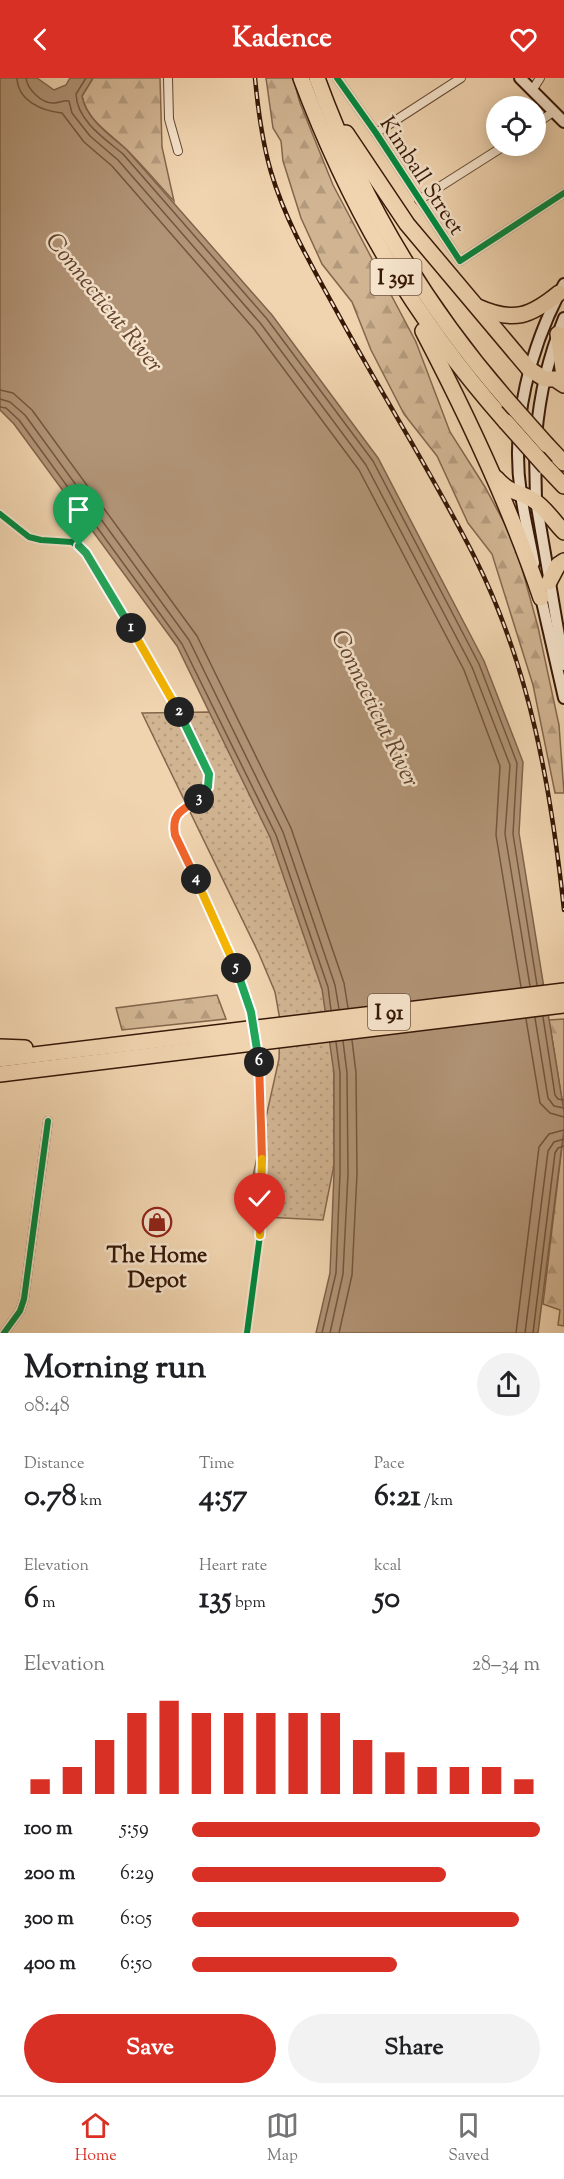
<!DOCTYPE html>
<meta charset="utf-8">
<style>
:root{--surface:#fff;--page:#f2f2f2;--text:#202124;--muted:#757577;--line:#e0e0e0;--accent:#d93025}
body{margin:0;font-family:"Sorts Mill Goudy",serif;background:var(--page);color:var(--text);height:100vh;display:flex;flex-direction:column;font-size:22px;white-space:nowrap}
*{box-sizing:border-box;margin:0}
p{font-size:20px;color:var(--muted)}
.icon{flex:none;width:33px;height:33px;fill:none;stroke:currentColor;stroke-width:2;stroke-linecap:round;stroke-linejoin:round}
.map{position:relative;height:1255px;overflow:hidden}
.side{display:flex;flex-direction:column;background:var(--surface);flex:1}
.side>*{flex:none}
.buttons{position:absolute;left:486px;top:18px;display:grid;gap:12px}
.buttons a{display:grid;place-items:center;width:60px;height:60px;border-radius:50%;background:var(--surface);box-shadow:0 3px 15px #0003;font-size:30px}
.pin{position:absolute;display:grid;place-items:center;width:51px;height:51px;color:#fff;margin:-62px -26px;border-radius:50% 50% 50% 0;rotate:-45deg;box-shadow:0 0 6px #0007}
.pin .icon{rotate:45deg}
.km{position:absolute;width:30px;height:30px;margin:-15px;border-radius:50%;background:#222;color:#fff;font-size:16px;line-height:30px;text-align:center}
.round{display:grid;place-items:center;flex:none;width:63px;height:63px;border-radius:32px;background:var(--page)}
.headline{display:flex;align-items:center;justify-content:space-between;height:102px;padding:0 24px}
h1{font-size:33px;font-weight:700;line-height:45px}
.metrics{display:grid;grid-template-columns:repeat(3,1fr);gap:9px;height:102px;padding:6px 24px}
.metrics div{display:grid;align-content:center}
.metrics b{font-size:30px;font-weight:700}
.metrics small{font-size:16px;font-weight:400}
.metrics p{font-size:16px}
.chart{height:168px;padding:12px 24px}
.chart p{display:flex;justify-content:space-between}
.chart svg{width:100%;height:108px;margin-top:6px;stroke:var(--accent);stroke-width:6}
.cta{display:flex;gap:12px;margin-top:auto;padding:12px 24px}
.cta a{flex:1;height:69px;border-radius:36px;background:var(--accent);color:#fff;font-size:24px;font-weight:700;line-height:69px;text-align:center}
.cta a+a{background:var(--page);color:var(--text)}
ul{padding:0 24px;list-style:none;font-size:20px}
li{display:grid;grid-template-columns:96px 72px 1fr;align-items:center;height:45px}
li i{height:15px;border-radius:8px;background:var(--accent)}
header{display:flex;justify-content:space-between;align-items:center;height:78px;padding:0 24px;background:var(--accent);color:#fff;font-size:27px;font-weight:700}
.tabs{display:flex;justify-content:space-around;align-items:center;height:84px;border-top:2px solid var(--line);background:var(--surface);font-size:16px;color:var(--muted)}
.tabs a{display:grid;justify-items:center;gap:3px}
.tabs .active{color:var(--accent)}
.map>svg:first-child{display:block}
.forest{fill:url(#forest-firs);stroke:#84664c;stroke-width:1.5}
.park{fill:url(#park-dots);stroke:#84664c;stroke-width:1.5}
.water{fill:#b19476;stroke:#80624a;stroke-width:1.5}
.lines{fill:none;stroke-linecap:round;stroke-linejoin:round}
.shore{stroke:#74563e;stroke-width:1.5}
.street-casing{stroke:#654731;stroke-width:10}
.secondary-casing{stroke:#371807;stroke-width:14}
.highway-casing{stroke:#371807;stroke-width:18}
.street{stroke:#f5e3cb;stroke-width:8}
.secondary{stroke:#f5e3cb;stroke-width:10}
.highway{stroke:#f0d4af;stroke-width:15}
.rail-casing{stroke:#371807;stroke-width:4.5}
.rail{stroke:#f5e3cb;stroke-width:2;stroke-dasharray:7;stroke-linecap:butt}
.highway-bridge-casing{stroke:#371807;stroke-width:18;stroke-linecap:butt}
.highway-bridge{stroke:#f0d4af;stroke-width:15}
.cycleway-casing{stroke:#f5e3cb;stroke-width:10}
.cycleway{stroke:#00873e;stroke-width:6}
.split-1-casing{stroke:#fff;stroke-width:12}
.split-2-casing{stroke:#fff;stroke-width:12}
.split-3-casing{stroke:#fff;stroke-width:12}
.split-4-casing{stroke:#fff;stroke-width:12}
.split-5-casing{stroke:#fff;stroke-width:12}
.split-6-casing{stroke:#fff;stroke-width:12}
.split-7-casing{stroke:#fff;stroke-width:12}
.split-8-casing{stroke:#fff;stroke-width:12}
.split-1{stroke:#22a559;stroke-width:8}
.split-2{stroke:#f5b400;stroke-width:8}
.split-3{stroke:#22a559;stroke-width:8}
.split-4{stroke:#f0652b;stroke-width:8}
.split-5{stroke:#f5b400;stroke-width:8}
.split-6{stroke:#22a559;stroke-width:8}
.split-7{stroke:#f0652b;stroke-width:8}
.split-8{stroke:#f5b400;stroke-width:8}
.labels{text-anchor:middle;stroke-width:5;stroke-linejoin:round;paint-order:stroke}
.shield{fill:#f5e3cb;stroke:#705542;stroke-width:1.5}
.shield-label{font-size:21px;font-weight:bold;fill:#371807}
.street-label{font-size:22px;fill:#371807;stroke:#f5e3cb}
.poi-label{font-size:22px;font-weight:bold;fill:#371807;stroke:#f5e3cb}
.water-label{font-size:24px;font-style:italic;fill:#62432e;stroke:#f5e3cb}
</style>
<header><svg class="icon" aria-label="back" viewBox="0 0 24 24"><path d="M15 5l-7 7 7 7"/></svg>Kadence<svg class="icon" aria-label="heart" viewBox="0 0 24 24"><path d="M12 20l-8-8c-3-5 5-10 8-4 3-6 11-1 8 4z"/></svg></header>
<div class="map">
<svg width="564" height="1255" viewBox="0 0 564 1255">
<defs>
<pattern id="forest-firs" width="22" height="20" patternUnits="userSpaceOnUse" patternTransform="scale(1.5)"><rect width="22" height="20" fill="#d1b492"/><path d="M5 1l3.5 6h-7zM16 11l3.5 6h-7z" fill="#b49a7c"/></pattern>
<pattern id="park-dots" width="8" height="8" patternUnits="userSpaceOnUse" patternTransform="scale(1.5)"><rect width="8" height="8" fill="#d1b492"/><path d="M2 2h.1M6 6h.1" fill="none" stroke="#b49a7c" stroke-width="1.8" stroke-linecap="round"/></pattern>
</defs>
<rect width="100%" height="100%" fill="#f0d4af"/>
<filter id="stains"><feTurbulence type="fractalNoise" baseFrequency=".00333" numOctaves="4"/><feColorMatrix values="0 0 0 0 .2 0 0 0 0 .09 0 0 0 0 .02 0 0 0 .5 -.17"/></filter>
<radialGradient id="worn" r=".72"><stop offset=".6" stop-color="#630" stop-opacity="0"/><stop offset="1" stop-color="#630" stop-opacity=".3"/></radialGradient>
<g class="forest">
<path d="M 93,0 L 160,0 L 162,69 L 174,123 C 159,107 145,90 129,74 C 112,56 87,44 82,18 Z"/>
<path d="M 266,0 L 293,0 L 300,25 L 333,107 L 416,264 L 450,354 L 485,409 L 515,465 L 538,549 L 559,647 L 564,715 L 555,715 L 533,607 L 492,476 L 468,445 L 437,378 L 404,336 L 371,272 L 352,224 L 322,186 L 301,140 L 283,83 L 281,63 L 273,50 Z"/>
<path d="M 217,917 L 226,941 L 122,952 L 116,930 Z"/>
<path d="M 564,941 L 564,1034 L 549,942 Z"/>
<path d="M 564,1051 L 564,1248 L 558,1247 L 560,1232 L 543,1226 Z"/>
</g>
<path class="park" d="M 210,634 L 340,889 L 334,995 L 334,1087 L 323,1142 L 244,1138 L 279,981 L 280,942 L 275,914 L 259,876 L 142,635 Z"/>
<path class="water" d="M 0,0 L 37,0 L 54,12 L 66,7 L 70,0 L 93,0 L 82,18 C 86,41 110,57 127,72 L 272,237 L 378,380 L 484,583 L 523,684 L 519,755 L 564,1034 L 564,1051 L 538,1255 L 316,1255 L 330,1195 L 334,1095 L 334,995 L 322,911 L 270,759 L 177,568 L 14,346 L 0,332 Z"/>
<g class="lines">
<g class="shore">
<path d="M 17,0 C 18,23 42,33 62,35 L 84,64 L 112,88 L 254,251 L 359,392 L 464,592 L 500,688 L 496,757 L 521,909"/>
<path d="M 26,0 C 27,11 42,26 54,25 C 60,25 63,22 69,23 L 72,35 L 90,58 L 118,82 L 261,246 L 366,387 L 472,589 L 510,687 L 505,756 L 530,908"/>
<path d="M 86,0 L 76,16 C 77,43 105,61 123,76 L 267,241 L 373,383 L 479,586 L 517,685 L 513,756 L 537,907"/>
<path d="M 0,312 L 13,315 L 32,332 L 197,558 L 291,750 L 344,905 L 348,930"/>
<path d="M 0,321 L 10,324 L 25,337 L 189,562 L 283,754 L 335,907 L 339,931"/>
<path d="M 0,329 L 6,330 L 19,342 L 182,566 L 276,757 L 328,909 L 331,932"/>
<path d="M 543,939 L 555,1017 L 558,1021 L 564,1022"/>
<path d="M 535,940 L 548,1020 L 554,1028 L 564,1030"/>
<path d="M 526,941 L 540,1025 L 550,1035 L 564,1039"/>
<path d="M 322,1255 L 336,1195 L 340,1095 L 340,995 L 336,964"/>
<path d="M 330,1255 L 343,1196 L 348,1096 L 347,995 L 343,963"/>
<path d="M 339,1255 L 352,1197 L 357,1096 L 356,995 L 352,962"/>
<path d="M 516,1255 L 539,1069 L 549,1056 L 564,1052"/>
<path d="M 525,1255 L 548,1073 L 554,1064 L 564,1061"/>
<path d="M 533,1255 L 555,1075 L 558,1070 L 564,1068"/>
</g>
<g class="street-casing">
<g id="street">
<path d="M 168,0 L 169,41 L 178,73"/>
<path d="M 337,0 L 376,55 L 460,183 L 564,115"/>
<path d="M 533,11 L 540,0"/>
<path d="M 536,46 L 553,34"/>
<path d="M 376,55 L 461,0"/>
<path d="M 419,122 L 504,68"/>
<path d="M 4,1255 L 20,1233 L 24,1221 L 48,1043"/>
</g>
</g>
<g class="secondary-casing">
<g id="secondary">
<path d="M 520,0 L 564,44"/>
<path d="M 536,358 C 540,315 548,280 564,240"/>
<path d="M 535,374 L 536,423 L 564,587"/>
<path d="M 534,485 C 530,462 524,439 521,416 C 510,345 530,269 564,206"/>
<path d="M 540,515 L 564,620"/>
</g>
</g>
<g class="highway-casing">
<g id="highway">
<path d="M 301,0 C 350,131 413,239 506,344"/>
<path d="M 317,0 C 360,119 424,227 508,323"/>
<path d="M 346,55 L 407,146 L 529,291 L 545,301 L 555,301 L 564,307"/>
<path d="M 478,229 C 514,245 531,238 559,215"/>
<path d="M 423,253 C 468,339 510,428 541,520"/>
<path d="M 558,256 L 564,298"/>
<path d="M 547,367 L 564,385"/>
<path d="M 546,389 L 564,408"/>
<path d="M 496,400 C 510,416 517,412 533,422 C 545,429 554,444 564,454"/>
<path d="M 549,504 L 558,487 L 564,483"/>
<path d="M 0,969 L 25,970"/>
<path d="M 0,981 L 564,913"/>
<path d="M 0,996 L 564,927"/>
</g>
</g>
<use href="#street" class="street"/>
<use href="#secondary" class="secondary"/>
<use href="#highway" class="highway"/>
<g class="rail-casing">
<path id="rail" d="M 255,0 C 258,32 262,63 271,94 C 287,148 316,195 343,245 C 386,323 434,399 474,478 C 530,589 551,710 564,832"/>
</g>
<use href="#rail" class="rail"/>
<g class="highway-bridge-casing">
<g id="highway-bridge">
<path d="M 508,323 L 547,367"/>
<path d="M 506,344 L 546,389"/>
</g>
</g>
<use href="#highway-bridge" class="highway-bridge"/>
<g class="cycleway-casing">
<g id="cycleway">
<path d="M 337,0 L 376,55 L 460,183 L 564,115"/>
<path d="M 0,436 L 29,459 L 41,462 L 72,464 L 86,475 L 123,536 L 186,646 L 209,696 L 208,709 L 204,717 L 177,736 L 173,748 L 175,757 L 190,786 L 223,863 L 231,876 L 246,918 L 259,978 L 262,1114 L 260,1157 L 247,1255"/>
<path d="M 4,1255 L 20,1233 L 24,1221 L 48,1043"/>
</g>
</g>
<use href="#cycleway" class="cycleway"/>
</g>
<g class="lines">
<g class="split-1-casing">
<path id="split-1" d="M 79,468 L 86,475 L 131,550"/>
</g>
<g class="split-2-casing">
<path id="split-2" d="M 131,550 L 179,634"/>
</g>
<g class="split-3-casing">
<path id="split-3" d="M 179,634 L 209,696 L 208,709 L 199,721"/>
</g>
<g class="split-4-casing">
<path id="split-4" d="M 196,801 L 175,757 C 171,734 183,732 199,721"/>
</g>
<g class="split-5-casing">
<path id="split-5" d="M 196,801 L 236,890"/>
</g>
<g class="split-6-casing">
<path id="split-6" d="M 236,890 L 251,934 L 259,984"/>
</g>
<g class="split-7-casing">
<path id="split-7" d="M 259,984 L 262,1081"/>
</g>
<g class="split-8-casing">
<path id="split-8" d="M 260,1157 L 262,1081"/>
</g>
<use href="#split-1" class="split-1"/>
<use href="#split-2" class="split-2"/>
<use href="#split-3" class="split-3"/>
<use href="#split-4" class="split-4"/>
<use href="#split-5" class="split-5"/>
<use href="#split-6" class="split-6"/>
<use href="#split-7" class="split-7"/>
<use href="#split-8" class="split-8"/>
</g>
<defs>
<g id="shop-ring" transform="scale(1.5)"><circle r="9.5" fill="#f5e3cb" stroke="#8f2418" stroke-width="1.5"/><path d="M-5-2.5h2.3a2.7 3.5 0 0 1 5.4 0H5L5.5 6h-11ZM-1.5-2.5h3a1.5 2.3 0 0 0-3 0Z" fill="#8f2418"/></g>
</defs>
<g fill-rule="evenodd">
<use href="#shop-ring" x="157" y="1144"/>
</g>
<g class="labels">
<g class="shield">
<rect x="370.5" y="181" width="51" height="36" rx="4.5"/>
<rect x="368" y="916" width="42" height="36" rx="4.5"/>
</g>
<g class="shield-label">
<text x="396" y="206">I 391</text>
<text x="389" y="941">I 91</text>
</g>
<g class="street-label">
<text transform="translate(423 97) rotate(57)" y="8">Kimball Street</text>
</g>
<g class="poi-label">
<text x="157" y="1184">The Home<tspan x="157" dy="25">Depot</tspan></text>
</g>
<g class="water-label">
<text transform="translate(105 224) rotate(51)" y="8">Connecticut River</text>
<text transform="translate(376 630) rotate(64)" y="8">Connecticut River</text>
</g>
</g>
<rect width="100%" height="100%" filter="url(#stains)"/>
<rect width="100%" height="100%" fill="url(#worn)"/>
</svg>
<div class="buttons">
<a><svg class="icon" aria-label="locate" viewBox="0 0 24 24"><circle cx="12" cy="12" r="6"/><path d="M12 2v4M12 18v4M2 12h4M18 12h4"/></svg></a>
</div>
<div class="pin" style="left:79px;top:468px;background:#1e9e55"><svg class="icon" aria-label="arrive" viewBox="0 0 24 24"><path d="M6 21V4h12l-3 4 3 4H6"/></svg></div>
<div class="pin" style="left:260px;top:1157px;background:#d93025"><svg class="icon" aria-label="check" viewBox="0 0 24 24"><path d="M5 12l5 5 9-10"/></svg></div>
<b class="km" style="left:131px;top:550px">1</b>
<b class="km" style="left:179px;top:634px">2</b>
<b class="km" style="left:199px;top:721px">3</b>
<b class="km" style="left:196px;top:801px">4</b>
<b class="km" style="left:236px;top:890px">5</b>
<b class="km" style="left:259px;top:984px">6</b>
</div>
<section class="side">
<div class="headline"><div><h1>Morning run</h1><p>08:48</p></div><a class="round"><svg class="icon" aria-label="share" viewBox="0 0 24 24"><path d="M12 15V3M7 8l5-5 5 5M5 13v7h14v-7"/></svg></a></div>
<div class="metrics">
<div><p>Distance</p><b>0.78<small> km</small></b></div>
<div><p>Time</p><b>4:57</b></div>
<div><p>Pace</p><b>6:21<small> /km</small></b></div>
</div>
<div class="metrics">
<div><p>Elevation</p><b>6<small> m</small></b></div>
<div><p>Heart rate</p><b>135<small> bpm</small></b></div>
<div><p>kcal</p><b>50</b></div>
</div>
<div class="chart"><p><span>Elevation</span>28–34 m</p>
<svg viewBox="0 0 160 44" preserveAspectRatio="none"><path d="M5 44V38M15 44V33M25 44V22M35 44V11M45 44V6M55 44V11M65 44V11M75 44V11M85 44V11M95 44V11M105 44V22M115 44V27M125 44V33M135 44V33M145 44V33M155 44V38"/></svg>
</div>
<ul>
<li><b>100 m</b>5:59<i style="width:100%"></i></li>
<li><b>200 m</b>6:29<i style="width:73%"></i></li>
<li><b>300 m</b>6:05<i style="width:94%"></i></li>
<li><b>400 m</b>6:50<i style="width:59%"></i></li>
</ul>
<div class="cta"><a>Save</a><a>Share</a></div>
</section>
<nav class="tabs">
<a class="active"><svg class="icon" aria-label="home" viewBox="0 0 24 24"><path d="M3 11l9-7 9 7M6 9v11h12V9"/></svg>Home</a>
<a><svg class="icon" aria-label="map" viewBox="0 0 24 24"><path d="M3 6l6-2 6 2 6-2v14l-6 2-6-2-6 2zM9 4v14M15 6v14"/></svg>Map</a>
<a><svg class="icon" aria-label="saved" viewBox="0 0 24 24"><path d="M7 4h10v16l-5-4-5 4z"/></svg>Saved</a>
</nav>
